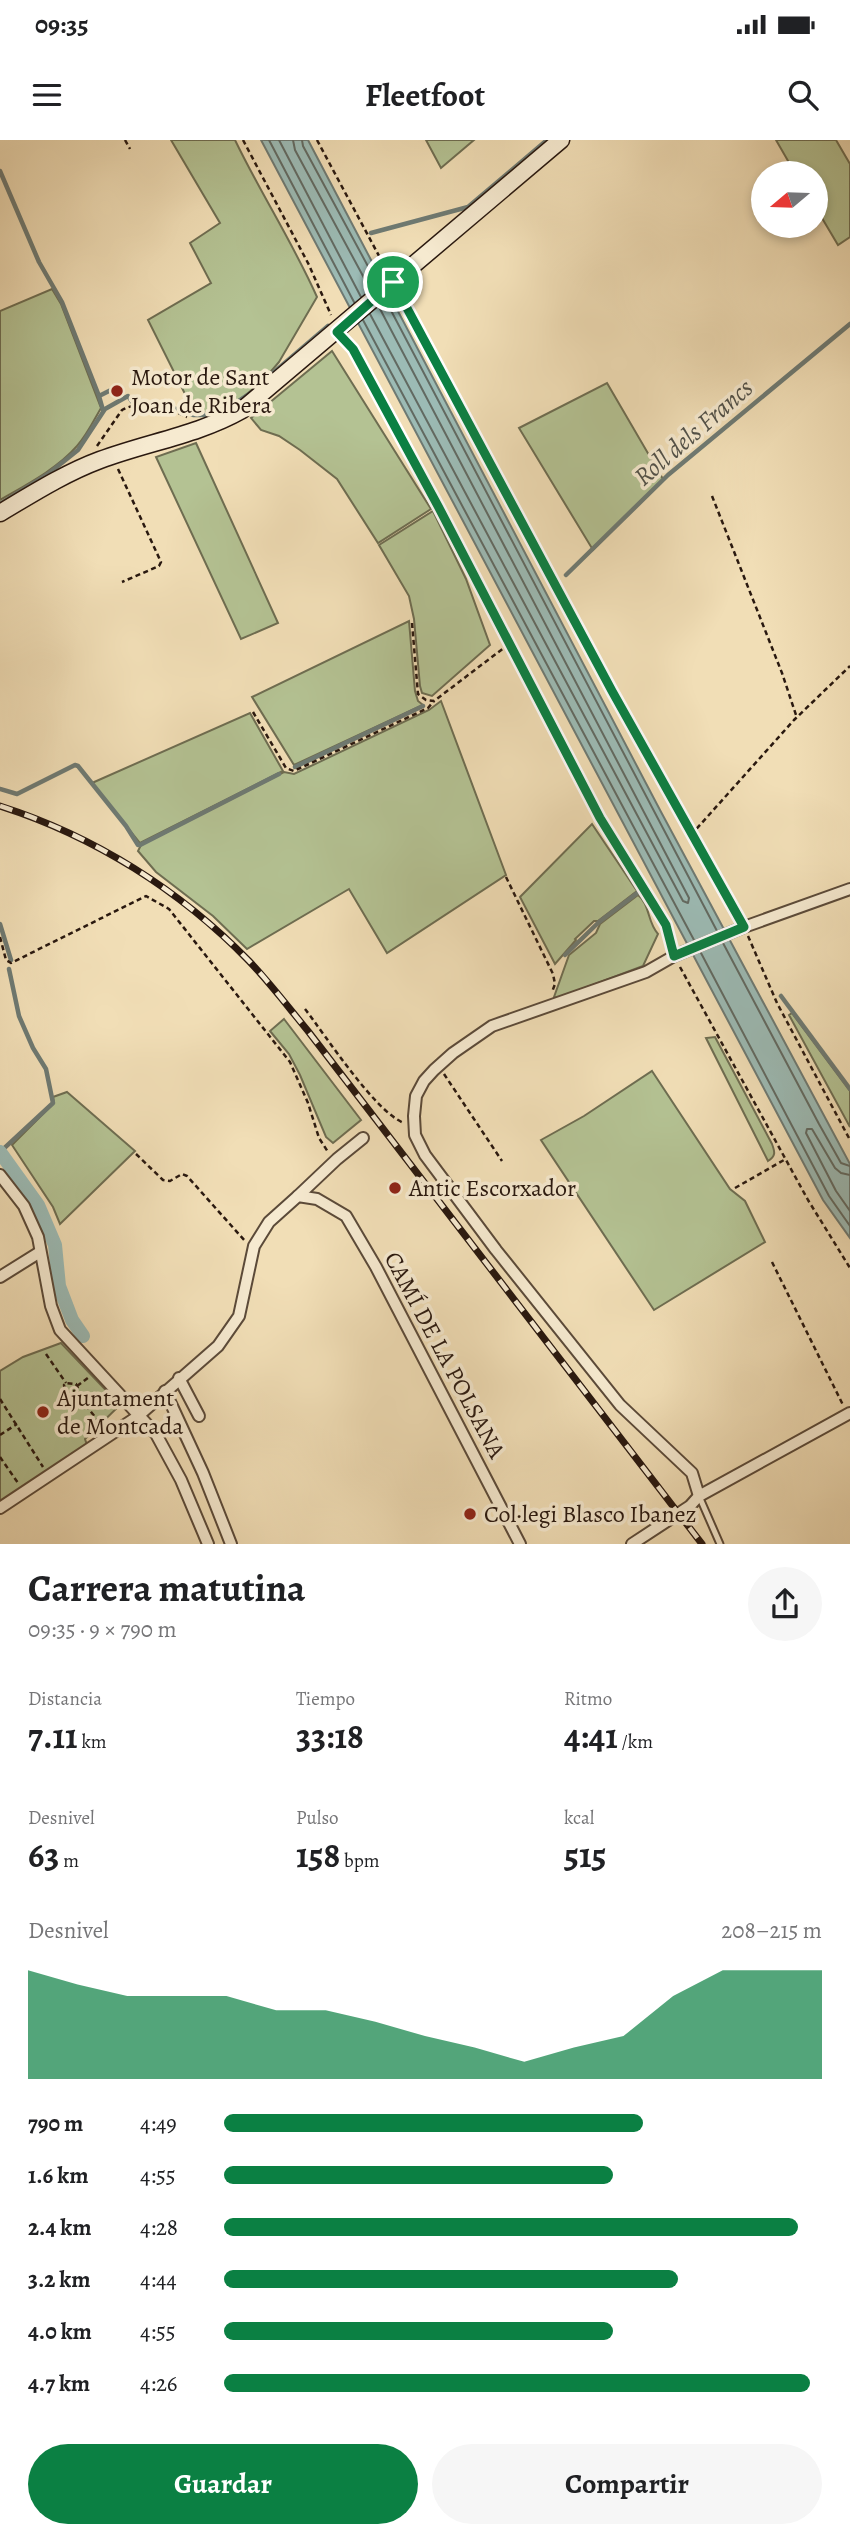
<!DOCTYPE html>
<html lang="es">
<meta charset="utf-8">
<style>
:root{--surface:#fff;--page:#f6f6f6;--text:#202124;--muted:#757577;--accent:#0b8043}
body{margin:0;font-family:Alegreya,serif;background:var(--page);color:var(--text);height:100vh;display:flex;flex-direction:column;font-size:26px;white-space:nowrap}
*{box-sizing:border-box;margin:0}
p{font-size:23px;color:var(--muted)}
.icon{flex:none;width:38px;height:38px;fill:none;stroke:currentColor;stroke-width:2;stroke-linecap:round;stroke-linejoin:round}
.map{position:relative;height:1404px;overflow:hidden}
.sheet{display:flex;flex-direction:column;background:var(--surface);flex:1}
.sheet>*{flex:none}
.needle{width:46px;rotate:251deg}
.fabs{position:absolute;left:751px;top:21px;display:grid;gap:14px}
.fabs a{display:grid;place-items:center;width:77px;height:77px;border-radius:50%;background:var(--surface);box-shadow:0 4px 10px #0003;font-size:35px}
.pin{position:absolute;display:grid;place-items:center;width:60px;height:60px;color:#fff;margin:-30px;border:4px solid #fff;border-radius:50%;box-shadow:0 2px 7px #0007}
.round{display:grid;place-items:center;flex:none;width:74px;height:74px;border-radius:37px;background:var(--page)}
.head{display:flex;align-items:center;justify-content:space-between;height:119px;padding:0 28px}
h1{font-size:38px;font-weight:700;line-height:52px}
.stats{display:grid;grid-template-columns:repeat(3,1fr);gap:10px;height:119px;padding:7px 28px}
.stats div{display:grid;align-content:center}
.stats b{font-size:35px;font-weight:700}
.stats small{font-size:19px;font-weight:400}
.stats p{font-size:19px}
.chart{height:196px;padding:14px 28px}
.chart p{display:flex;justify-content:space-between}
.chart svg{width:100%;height:126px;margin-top:7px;fill:var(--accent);opacity:.7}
.button{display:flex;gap:14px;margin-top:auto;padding:14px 28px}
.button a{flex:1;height:80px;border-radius:42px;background:var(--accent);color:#fff;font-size:28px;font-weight:700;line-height:80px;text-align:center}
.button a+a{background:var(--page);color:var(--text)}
ul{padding:0 28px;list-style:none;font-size:23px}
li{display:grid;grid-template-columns:112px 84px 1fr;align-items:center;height:52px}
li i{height:18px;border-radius:9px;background:var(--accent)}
.status{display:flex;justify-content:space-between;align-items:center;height:49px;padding:0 35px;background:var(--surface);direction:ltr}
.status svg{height:19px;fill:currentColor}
header{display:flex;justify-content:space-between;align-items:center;height:91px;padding:0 28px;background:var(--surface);font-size:32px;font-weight:700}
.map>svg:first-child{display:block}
.green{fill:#b4c293;stroke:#6e6d51;stroke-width:2}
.water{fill:#9cbbb5;stroke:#6e7a73;stroke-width:2}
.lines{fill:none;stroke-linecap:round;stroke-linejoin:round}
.shore{stroke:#626a62;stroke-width:2}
.stream{stroke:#6e7a73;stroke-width:4.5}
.canal{stroke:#9cbbb5;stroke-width:14}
.lane-casing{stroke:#5b4a39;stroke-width:9}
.street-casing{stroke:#5b4a39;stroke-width:14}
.secondary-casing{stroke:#29180f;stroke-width:19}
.path{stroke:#29180f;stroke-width:2.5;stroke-dasharray:5 3.5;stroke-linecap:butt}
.lane{stroke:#f6ead0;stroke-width:5}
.street{stroke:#f6ead0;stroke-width:10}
.secondary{stroke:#f6ead0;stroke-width:16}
.rail-casing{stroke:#29180f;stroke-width:7}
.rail{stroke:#f6ead0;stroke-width:4.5;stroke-dasharray:13;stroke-linecap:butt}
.route-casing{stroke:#fff;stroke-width:14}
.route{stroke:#0b8043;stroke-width:9}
.poi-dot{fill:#8f2418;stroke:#f6ead0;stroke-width:2.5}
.labels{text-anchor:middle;stroke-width:7;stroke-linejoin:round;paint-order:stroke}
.poi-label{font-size:24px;fill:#29180f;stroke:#f6ead0;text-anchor:start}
.street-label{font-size:24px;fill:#29180f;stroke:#f6ead0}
.water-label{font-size:26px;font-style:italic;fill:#515149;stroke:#f6ead0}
</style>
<div class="status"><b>09:35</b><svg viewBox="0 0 49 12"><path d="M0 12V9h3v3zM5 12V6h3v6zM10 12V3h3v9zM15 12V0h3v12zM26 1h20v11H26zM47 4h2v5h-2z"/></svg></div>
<header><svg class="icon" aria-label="menu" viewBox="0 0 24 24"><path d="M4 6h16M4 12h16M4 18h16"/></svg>Fleetfoot<svg class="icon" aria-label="search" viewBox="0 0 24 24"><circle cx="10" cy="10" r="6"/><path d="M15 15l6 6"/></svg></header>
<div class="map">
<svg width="850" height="1404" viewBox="0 0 850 1404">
<rect width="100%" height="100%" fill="#f1deb6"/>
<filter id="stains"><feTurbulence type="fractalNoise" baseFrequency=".00286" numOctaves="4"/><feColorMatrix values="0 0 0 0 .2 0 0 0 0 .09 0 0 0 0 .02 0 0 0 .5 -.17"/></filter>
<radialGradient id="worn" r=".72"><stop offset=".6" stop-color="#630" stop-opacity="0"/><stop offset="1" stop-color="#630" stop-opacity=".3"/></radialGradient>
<g class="green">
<path d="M 171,0 L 235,0 C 261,54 293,103 317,157 L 279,222 C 261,244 223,282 193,270 L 148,180 L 211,143 L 190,103 L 220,83 Z"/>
<path d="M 426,0 L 474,0 L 441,28 Z"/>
<path d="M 776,0 L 836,0 L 850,24 L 850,97 L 838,105 L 816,68 L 816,33 L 795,33 Z"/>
<path d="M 52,149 L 61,164 L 101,268 C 94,280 87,295 77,306 C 57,329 26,345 0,360 L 0,171 Z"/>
<path d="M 332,211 L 431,369 L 378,403 L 337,339 L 300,310 L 279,296 L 261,290 L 251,278 Z"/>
<path d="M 607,243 L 663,339 L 593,410 L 519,288 Z"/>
<path d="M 196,303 L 278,483 L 241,499 L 156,317 Z"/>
<path d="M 433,371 L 466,439 L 490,505 L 432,556 L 422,553 L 420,546 L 414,479 L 409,456 L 379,405 Z"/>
<path d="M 409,481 L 415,551 L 418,561 L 423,565 L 294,625 L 252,557 Z"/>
<path d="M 441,561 L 506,735 L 387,813 L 349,749 L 247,809 L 213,776 L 156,732 L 138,711 L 141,705 L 284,632 L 294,634 L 429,570 Z"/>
<path d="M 250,573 L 283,631 L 140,703 L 92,643 Z"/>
<path d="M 592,684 L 637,751 L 598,781 L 594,781 L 575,799 L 576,800 L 555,824 L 520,757 Z"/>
<path d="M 638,755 C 650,764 647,782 658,794 L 643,826 L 558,858 L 554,857 L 569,815 L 596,793 L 600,784 Z"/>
<path d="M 792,873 L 850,951 L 850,987 L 789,875 Z"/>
<path d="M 284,879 L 361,980 L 333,1003 L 326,997 L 300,935 L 289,914 L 270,891 Z"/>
<path d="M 715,897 L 772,1004 C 775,1012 776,1016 768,1021 L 706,898 Z"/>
<path d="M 652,931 L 730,1049 L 745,1061 L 765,1102 L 654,1170 L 541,1000 L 584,976 Z"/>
<path d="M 67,952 L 135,1011 L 60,1084 L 53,1067 L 12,1005 L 54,963 L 53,957 Z"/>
<path d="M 61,1203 L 120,1265 L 85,1299 L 87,1305 L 0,1362 L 0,1231 L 23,1217 Z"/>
</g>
<path class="water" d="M 261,0 L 308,0 L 660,670 L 850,1024 L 850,1098 L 823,1060 Z"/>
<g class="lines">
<g class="shore">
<path d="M 269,0 L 354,162"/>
<path d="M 279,0 L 361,157"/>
<path d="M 293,0 L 295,10 L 370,149"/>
<path d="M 302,0 L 303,6 L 377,143"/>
<path d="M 386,161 L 717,791"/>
<path d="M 370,174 L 683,761 L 688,763 L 689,758 L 379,167"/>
<path d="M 363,180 L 694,800"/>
<path d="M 723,803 L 819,984 L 841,1023 L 850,1026"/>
<path d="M 701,813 L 829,1056 L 850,1086"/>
<path d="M 850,1035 L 841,1033 L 835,1028 L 812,989 L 807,989 L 806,993 L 836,1051 L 850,1071"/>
</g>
<g class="stream">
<path d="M 0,31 L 39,122 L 62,162 L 99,256 L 113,249"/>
<path d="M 371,93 L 468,67 L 547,0"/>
<path d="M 266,239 L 328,186"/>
<path d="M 99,256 L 103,270"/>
<path d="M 0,364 L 48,334 L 78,310 L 105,269 L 128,256 L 133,263 L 168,266 L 193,275 L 207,275 L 222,272 L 252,252"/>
<path d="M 566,435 L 668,335 L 850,184"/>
<path d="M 295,627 L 423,566"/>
<path d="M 0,649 L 17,654 L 75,625 L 78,626 L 126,686 L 138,705 L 140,705 L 279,634"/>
<path d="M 0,784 L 11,820"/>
<path d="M 565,815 L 599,782 L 640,751"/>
<path d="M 781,856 L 850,949"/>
<path d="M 0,1012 L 53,963 L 46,929 L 33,908 L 19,876 L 9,829"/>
</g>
<path class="canal" d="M 0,1012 L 38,1065 L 55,1105 L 59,1146 L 72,1180 L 83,1196"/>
<g class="lane-casing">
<path id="lane" d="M 699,1356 L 720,1404"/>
</g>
<g class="street-casing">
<g id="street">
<path d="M 0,1035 L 24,1066 L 38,1097 L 51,1166 L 60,1190 L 156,1294 L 181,1340 L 208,1404"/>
<path d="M 298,1056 L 337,1019 L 363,998"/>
<path d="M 0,1137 L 40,1112"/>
<path d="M 179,1238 L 199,1276"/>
<path d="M 165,1251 L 203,1333 L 231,1404"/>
<path d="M 699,1356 L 692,1333 L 620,1265 L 496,1110 L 425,1015 L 415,995 L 414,976 L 416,956 L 424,941 L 434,930 L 453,913 L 492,886 L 646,832 L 674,816 L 744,787 L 850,749"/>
<path d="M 0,1368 L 137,1277 L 218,1206 L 239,1176 L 254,1106 L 269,1082 L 298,1056 L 317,1059 L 346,1076 L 376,1127 L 520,1404"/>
<path d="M 632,1404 L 690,1366 L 699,1356 L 850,1273"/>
</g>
</g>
<g class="secondary-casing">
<path id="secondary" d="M 0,373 C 32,354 65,333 100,320 C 148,302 198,295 242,270 L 561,0"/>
</g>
<g class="path">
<path d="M 125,0 L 130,9"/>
<path d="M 243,0 L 309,125 L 331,175"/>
<path d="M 317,0 L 386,129"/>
<path d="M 399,153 L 612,551 L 738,778"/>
<path d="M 346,202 L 353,209 L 438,366 L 600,678 L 666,785 L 671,805"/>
<path d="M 97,306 L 122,270 C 142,259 168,268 187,277"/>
<path d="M 118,329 L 161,422 L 159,426 L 122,442"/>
<path d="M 712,356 L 782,533 L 797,578"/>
<path d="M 412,483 L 418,554 L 426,560 L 434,561 L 509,504"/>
<path d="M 253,572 L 286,628 L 294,631 L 428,568 L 434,561"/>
<path d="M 691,695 L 794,580 L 850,526"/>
<path d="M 506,737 L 553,834 L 555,844 L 552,852"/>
<path d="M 748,796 L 777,863 L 850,1000"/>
<path d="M 0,797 L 6,820 L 11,823 L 146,756 L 169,769 L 290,922 L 308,963 L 319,998 L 328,1012"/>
<path d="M 680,827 L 808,1060 L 850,1128"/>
<path d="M 305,869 C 326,896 375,972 404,983"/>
<path d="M 444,934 L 502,1021"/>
<path d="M 136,1014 L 163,1040 L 170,1041 L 182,1034 L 187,1036 L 245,1101"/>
<path d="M 735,1048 L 784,1020"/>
<path d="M 772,1122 L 843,1265"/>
<path d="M 46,1214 L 66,1243"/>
<path d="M 77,1246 L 89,1237"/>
<path d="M 77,1255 L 66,1255 L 64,1245 L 66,1243 L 76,1244 L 79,1251 L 77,1255 L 101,1284"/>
<path d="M 0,1259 L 43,1327"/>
<path d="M 0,1295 L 17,1284"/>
<path d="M 0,1317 L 18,1343"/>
</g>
<use href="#lane" class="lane"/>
<use href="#street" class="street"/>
<use href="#secondary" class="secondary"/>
<g class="rail-casing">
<path id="rail" d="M 0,666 C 94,696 180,750 249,821 C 270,843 289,868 308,891 L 702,1404"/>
</g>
<use href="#rail" class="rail"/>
</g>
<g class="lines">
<g class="route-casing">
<path id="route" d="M 393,142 L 612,551 L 744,787 L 674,816 L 666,785 L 600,678 L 438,366 L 353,209 L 337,192 Z"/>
</g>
<use href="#route" class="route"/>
</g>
<g class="poi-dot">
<circle cx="117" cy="251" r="7"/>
<circle cx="395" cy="1048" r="7"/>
<circle cx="43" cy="1272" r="7"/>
<circle cx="470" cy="1374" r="7"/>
</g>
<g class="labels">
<g class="poi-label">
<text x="131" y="245">Motor de Sant<tspan x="131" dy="28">Joan de Ribera</tspan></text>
<text x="409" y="1056">Antic Escorxador</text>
<text x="57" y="1266">Ajuntament<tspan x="57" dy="28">de Montcada</tspan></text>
<text x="484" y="1382">Col·legi Blasco Ibanez</text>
</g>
<g class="street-label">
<text transform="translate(445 1215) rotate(62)" y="8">CAMÍ DE LA POLSANA</text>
</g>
<g class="water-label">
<text transform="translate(693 292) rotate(-41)" y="9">Roll dels Francs</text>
</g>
</g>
<rect width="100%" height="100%" filter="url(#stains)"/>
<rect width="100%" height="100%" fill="url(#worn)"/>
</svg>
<div class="fabs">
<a><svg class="needle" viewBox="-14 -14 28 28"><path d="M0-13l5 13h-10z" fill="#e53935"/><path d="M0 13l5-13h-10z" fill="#757577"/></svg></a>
</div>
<div class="pin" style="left:393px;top:142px;background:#1e9e55"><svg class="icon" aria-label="arrive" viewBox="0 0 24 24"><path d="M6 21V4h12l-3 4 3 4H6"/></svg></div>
</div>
<section class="sheet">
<div class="head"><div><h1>Carrera matutina</h1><p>09:35 · 9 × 790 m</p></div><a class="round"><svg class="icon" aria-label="share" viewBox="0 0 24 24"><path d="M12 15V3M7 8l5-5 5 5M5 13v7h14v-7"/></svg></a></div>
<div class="stats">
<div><p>Distancia</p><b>7.11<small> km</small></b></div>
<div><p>Tiempo</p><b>33:18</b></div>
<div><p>Ritmo</p><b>4:41<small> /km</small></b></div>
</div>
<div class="stats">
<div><p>Desnivel</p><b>63<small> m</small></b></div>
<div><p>Pulso</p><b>158<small> bpm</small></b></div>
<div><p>kcal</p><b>515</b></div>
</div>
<div class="chart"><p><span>Desnivel</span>208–215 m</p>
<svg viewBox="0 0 160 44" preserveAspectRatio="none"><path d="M0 44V6L10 11L20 15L30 15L40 15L50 20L60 20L70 24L80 29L90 33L100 38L110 33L120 29L130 15L140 6L150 6L160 6V44z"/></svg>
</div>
<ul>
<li><b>790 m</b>4:49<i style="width:70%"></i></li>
<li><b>1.6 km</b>4:55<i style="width:65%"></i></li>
<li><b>2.4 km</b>4:28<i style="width:96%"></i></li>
<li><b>3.2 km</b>4:44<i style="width:76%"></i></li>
<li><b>4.0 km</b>4:55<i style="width:65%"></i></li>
<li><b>4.7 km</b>4:26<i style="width:98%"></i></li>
</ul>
<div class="button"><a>Guardar</a><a>Compartir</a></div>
</section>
